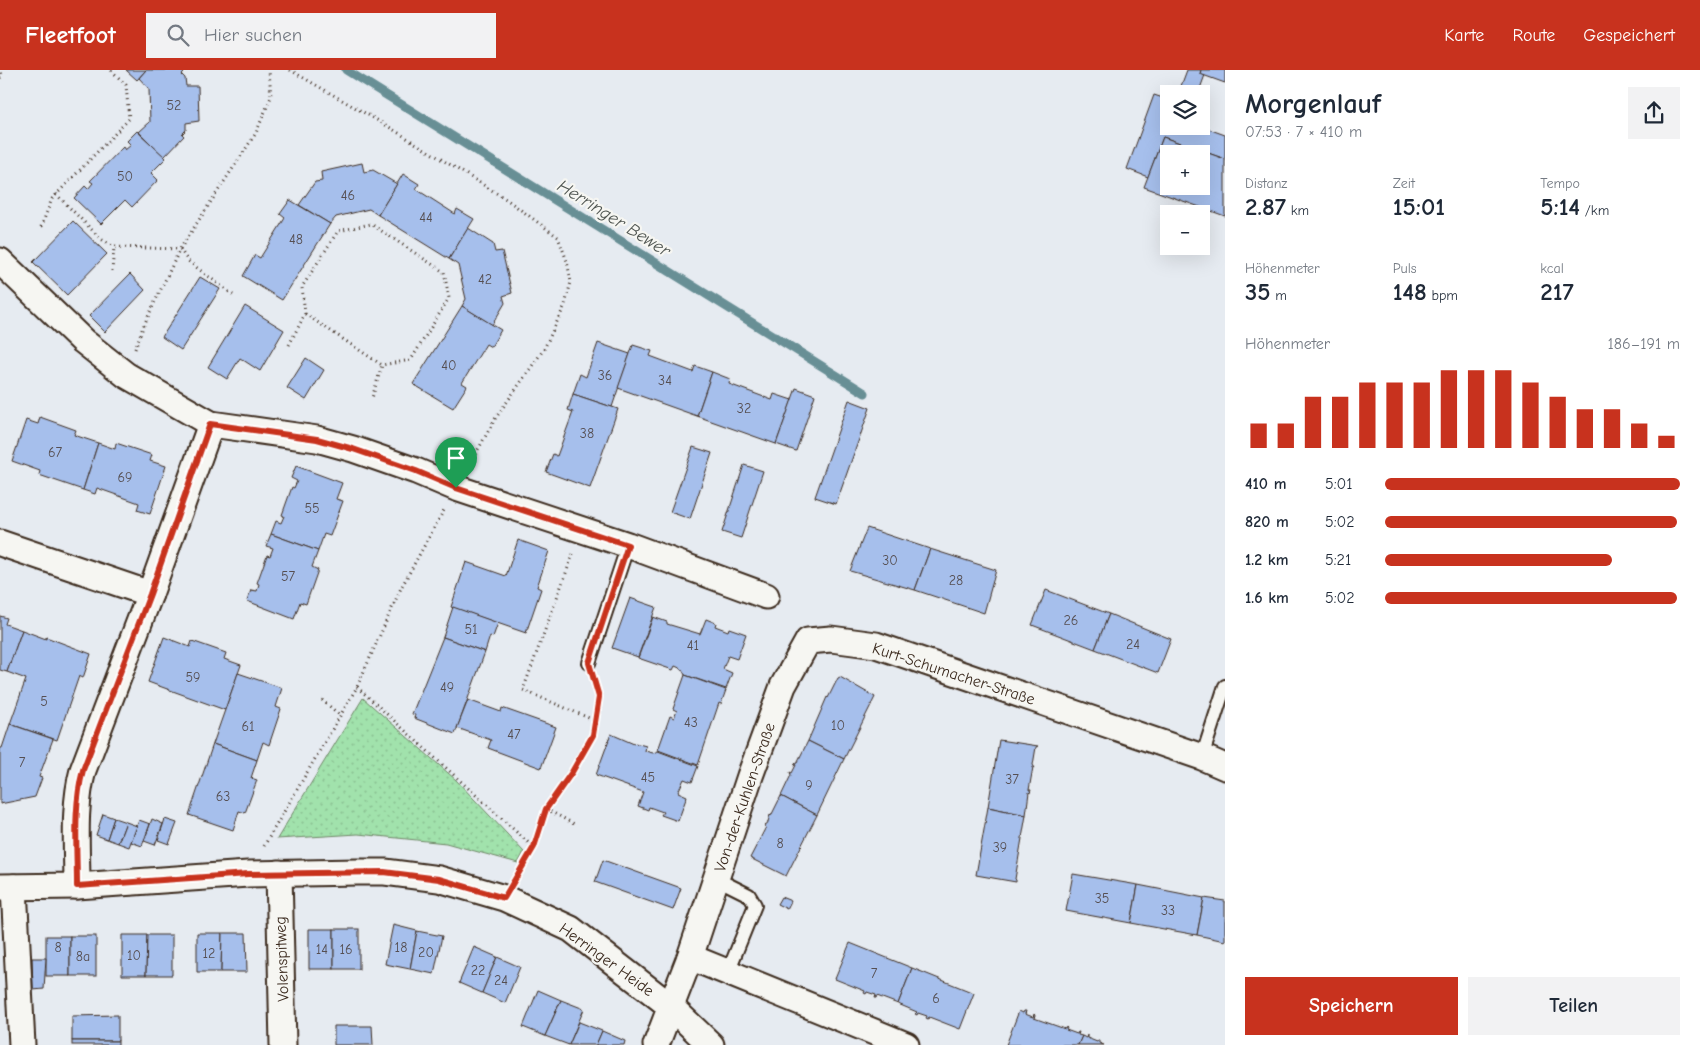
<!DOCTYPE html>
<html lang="de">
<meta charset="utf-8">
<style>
:root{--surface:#fff;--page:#f2f2f3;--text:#1f2937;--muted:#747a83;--accent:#c8321e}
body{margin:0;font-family:"Comic Neue",sans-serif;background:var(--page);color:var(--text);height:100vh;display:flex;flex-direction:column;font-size:19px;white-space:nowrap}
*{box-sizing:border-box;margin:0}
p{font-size:16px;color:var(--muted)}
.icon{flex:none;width:28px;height:28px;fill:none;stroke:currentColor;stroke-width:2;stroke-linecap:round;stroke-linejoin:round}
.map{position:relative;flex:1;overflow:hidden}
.panel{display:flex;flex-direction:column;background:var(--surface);width:475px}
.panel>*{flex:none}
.fabs{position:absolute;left:1160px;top:15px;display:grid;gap:10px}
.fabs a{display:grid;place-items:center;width:50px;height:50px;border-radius:0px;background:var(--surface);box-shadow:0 5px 20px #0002;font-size:25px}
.pin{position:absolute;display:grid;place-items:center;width:42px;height:42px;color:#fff;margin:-51px -21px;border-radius:50% 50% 50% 0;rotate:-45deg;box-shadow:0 0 5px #0007}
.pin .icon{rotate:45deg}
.round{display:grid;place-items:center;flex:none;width:52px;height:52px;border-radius:0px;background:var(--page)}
.headline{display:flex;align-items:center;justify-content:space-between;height:85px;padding:0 20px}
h1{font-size:28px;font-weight:800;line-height:38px}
.stats{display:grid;grid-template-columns:repeat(3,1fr);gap:8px;height:85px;padding:5px 20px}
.stats div{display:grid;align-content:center}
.stats b{font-size:25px;font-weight:800}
.stats small{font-size:14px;font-weight:400}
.stats p{font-size:14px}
.chart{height:140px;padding:10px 20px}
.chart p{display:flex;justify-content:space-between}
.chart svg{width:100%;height:90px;margin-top:5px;stroke:var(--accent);stroke-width:6}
.action{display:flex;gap:10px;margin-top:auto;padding:10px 20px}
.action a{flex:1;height:58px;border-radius:0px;background:var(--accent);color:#fff;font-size:20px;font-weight:800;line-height:58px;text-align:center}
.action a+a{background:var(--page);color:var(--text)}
ul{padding:0 20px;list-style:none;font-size:16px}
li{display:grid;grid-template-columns:80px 60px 1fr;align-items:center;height:38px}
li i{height:12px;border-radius:6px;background:var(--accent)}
header{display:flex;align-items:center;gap:30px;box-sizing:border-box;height:70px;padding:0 25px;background:var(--accent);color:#fff}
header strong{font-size:24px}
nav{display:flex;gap:28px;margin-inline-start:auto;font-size:18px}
.search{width:350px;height:45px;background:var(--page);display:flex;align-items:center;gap:12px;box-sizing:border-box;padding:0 18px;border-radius:0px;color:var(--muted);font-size:19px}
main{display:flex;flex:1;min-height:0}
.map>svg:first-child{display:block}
.grass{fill:url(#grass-dots);stroke:#6e8665}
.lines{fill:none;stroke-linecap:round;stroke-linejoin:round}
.stream{stroke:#688f95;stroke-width:9}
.building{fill:#a6bfec;stroke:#3b2a1e;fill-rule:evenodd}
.service-casing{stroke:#3b2a1e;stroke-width:16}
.minor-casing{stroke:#3b2a1e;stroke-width:29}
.path{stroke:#3b2a1e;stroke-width:3;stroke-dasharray:1 4;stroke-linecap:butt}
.service{stroke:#f6f6f2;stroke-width:12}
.minor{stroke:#f6f6f2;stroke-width:25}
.route-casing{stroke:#fff;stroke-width:10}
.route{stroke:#c8321e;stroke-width:6}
.labels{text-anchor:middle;stroke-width:4.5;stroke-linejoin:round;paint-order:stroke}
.number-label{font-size:14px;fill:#564f52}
.street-label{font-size:16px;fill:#3b2a1e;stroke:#f6f6f2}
.water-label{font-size:18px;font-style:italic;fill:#4e5450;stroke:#f6f6f2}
</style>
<header>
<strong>Fleetfoot</strong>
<div class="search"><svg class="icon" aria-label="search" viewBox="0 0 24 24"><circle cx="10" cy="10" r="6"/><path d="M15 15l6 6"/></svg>Hier suchen</div>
<nav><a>Karte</a><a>Route</a><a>Gespeichert</a></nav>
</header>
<main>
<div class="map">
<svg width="1225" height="975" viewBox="0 0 1225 975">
<defs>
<pattern id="grass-dots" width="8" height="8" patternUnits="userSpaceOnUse" patternTransform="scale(1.25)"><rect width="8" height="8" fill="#a1e2ac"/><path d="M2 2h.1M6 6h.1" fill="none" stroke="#8cc294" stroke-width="1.8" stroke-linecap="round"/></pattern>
</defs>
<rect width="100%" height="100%" fill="#e6ebf1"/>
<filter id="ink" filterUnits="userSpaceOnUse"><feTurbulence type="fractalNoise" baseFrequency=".02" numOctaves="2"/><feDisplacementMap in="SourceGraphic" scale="10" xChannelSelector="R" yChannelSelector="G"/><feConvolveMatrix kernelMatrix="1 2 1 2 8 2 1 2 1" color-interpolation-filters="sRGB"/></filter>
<g filter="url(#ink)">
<path class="grass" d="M 363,628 L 456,710 L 524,782 L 518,793 L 446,773 L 358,764 L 277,769 Z"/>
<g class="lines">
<path class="stream" d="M 346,0 L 865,323"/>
</g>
<g class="building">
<path d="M 126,0 L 146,0 L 137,10 Z"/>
<path d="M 146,0 L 180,0 L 184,3 L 182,5 L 185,8 L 186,16 L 198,16 L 199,51 L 186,53 L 186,60 L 182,64 L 184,66 L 164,87 L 139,62 L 150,52 L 149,19 L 139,8 Z"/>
<path d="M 1187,0 L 1201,0 L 1200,4 L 1205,5 L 1198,24 L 1178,24 Z"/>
<path d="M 1201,0 L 1225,0 L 1225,13 L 1200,4 Z"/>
<path d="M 1154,25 L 1169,30 L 1169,56 L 1200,56 L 1225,65 L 1225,89 L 1163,67 L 1148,107 L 1127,99 Z"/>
<path d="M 137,61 L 166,88 L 151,103 L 158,110 L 132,137 L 125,130 L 101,154 L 74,128 L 85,116 L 88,119 L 93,113 L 90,111 L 123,77 L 125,80 L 131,75 L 127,71 Z"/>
<path d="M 1163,67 L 1225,89 L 1225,146 L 1144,117 ZM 1169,84 L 1201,84 L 1201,116 L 1169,116 Z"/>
<path d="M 362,93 L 364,102 L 373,100 L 397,114 L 378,145 L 369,139 L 336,147 L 330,154 L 299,135 L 315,112 L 322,111 L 321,102 Z"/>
<path d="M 403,104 L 419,114 L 416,119 L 455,144 L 457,139 L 474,149 L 449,189 L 378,145 Z"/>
<path d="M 290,130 L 330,154 L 282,230 L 243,206 L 255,185 L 260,188 L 285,148 L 280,144 Z"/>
<path d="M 73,151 L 107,184 L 67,225 L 33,192 Z"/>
<path d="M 468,158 L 493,174 L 495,182 L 502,181 L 512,223 L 503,226 L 505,233 L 492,255 L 462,236 L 466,229 L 458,195 L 449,189 Z"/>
<path d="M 130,204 L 145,220 L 105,262 L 89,246 Z"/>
<path d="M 200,207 L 220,219 L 181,280 L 162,267 Z"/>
<path d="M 245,236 L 284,260 L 260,301 L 240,288 L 227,309 L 208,297 Z"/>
<path d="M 462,236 L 501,260 L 491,277 L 486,274 L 462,313 L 467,316 L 453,338 L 413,314 Z"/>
<path d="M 598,273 L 630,284 L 612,337 L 573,324 L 580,304 L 586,307 Z"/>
<path d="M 633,275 L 652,281 L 650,286 L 693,302 L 695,296 L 712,302 L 697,346 L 618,318 Z"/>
<path d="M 306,288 L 324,300 L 306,330 L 287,318 Z"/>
<path d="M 712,302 L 730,309 L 729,314 L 772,330 L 774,324 L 792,330 L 776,374 L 697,346 Z"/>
<path d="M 796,318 L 815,325 L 796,381 L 776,374 Z"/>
<path d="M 573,324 L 618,339 L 590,418 L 546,402 L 553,384 L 557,386 L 573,342 L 568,340 Z"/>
<path d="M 849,330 L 870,338 L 836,434 L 815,427 Z"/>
<path d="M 40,347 L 76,360 L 74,365 L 98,373 L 83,420 L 39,405 L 40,401 L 12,391 L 26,350 L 38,354 Z"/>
<path d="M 98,373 L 115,379 L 116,373 L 152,385 L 150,391 L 166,396 L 150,444 L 137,440 L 139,433 L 97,418 L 95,424 L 83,420 Z"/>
<path d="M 693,377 L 712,383 L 690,449 L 670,442 Z"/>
<path d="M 744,395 L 763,401 L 741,468 L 722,462 Z"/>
<path d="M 296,396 L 342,413 L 336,429 L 343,431 L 330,466 L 324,464 L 318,481 L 271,464 L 276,451 L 281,453 L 284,446 L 282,445 L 292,417 L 294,418 L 297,411 L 291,408 Z"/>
<path d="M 867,458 L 930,479 L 915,520 L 850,501 Z"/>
<path d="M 271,464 L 318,481 L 312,497 L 318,500 L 306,534 L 300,532 L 294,549 L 247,531 L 251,520 L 257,521 L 259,514 L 257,513 L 267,485 L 270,486 L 273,478 L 266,476 Z"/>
<path d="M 518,470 L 549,481 L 537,517 L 541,519 L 526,563 L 451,537 L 466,492 L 506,506 Z"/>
<path d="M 930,479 L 996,500 L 984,543 L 915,520 Z"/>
<path d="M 1046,520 L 1109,544 L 1095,579 L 1032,555 Z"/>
<path d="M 630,528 L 656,537 L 638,587 L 612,578 Z"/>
<path d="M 453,537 L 498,553 L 493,567 L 490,566 L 485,582 L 443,567 Z"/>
<path d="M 1109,544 L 1171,569 L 1158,603 L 1095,579 Z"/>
<path d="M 0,546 L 7,548 L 5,554 L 22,560 L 7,602 L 0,600 Z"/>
<path d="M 653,547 L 667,552 L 667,554 L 700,564 L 706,549 L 716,553 L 715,556 L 728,561 L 729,558 L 746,564 L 737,589 L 728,586 L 723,599 L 732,603 L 726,619 L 685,605 L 682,599 L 675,596 L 673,600 L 638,588 Z"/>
<path d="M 22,560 L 46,569 L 46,567 L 91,584 L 83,608 L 79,606 L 57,670 L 10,654 L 26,609 L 7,602 Z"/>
<path d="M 164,567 L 190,577 L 192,571 L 226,583 L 224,589 L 241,595 L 225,640 L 148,612 Z"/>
<path d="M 443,567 L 485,582 L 455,664 L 414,648 L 415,645 L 412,644 Z"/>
<path d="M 238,603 L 282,618 L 276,637 L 281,639 L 269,675 L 263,672 L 257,690 L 213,674 Z"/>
<path d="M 685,605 L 726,620 L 721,634 L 719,633 L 698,695 L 658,680 L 670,646 L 674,648 L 677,641 L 673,639 Z"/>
<path d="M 840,607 L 875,627 L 844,689 L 808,671 L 827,627 L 828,628 L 838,608 Z"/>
<path d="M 468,630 L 501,642 L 502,638 L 556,657 L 541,698 L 488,678 L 491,670 L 457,658 Z"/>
<path d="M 10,654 L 53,669 L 39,707 L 42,708 L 35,727 L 0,734 L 0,678 L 2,678 Z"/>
<path d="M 611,664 L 634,674 L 635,673 L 646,676 L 645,681 L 653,683 L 658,681 L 698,696 L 692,712 L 684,709 L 678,722 L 687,726 L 678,751 L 661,745 L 663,742 L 649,737 L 648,740 L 638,736 L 643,722 L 596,705 Z"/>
<path d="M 999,670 L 1038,676 L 1036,677 L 1033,695 L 1035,698 L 1033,697 L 1029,720 L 1031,720 L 1030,723 L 1029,722 L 1026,745 L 988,737 Z"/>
<path d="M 808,671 L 844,689 L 817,745 L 781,726 L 791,705 L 790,702 L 792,703 L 796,695 L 794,694 L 797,693 Z"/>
<path d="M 213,674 L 257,690 L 251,708 L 257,710 L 245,743 L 239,741 L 233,760 L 189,745 Z"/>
<path d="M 781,726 L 817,745 L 786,806 L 750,788 L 766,757 L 764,756 L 767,755 L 770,745 L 771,746 Z"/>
<path d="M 988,737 L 1026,745 L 1015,809 L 1016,810 L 1016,812 L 976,805 Z"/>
<path d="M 103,744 L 114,748 L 107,769 L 96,765 Z"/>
<path d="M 114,748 L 126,752 L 118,773 L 107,769 Z"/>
<path d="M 152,749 L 163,754 L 155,775 L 144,771 Z"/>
<path d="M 165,749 L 177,753 L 169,774 L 158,770 Z"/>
<path d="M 139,750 L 150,754 L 142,776 L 131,772 Z"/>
<path d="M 126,752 L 137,756 L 129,777 L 118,773 Z"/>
<path d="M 603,790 L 681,818 L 673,840 L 595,812 Z"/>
<path d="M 1073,804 L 1138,815 L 1131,853 L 1066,841 Z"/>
<path d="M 1138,815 L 1204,828 L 1197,865 L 1131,853 Z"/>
<path d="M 781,827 L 791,831 L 787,839 L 777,834 Z"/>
<path d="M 1204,828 L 1225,831 L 1225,871 L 1197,865 Z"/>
<path d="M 393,855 L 417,861 L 410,899 L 385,894 Z"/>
<rect x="309" y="859" width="25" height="40"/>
<rect x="334" y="859" width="25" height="40"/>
<path d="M 417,861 L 442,866 L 434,904 L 410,899 Z"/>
<path d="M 197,863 L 222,863 L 221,902 L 197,902 Z"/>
<path d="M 222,863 L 246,863 L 247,902 L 221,902 Z"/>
<path d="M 122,865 L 147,865 L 146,905 L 122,905 Z"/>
<path d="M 147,865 L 172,865 L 172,905 L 146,905 Z"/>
<rect x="46" y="866" width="24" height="40"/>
<rect x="70" y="866" width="26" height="40"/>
<path d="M 850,873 L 912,898 L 898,934 L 877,926 L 876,928 L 875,928 L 876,925 L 867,922 L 866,924 L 864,923 L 865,921 L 835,909 Z"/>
<path d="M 474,877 L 497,887 L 482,923 L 459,913 Z"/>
<path d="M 497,887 L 520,897 L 505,933 L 482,923 Z"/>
<path d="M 32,888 L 46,888 L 44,919 L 33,920 Z"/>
<path d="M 912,898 L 974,923 L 960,959 L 929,947 L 928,949 L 926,948 L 927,946 L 918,943 L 917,945 L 915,944 L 917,942 L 898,934 Z"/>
<path d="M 538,920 L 561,930 L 545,966 L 523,957 Z"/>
<path d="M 561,930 L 584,939 L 569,975 L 545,966 Z"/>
<path d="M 1019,941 L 1023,943 L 1024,941 L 1026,941 L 1025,944 L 1033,947 L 1034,944 L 1035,945 L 1034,948 L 1065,959 L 1066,957 L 1067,958 L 1066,960 L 1077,964 L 1078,962 L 1079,962 L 1078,965 L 1082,966 L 1078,975 L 1006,975 Z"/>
<path d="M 118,945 L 118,971 L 72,971 L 72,946 Z"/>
<path d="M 579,952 L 602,961 L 596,975 L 569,975 Z"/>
<path d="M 334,956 L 372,956 L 373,975 L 334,975 Z"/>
<path d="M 602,961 L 625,971 L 624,975 L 596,975 Z"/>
<path d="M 1087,965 L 1087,968 L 1097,972 L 1098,970 L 1099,970 L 1099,973 L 1104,975 L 1078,975 L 1082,966 L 1086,968 Z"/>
<rect x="72" y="971" width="46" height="4"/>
</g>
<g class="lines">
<g class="service-casing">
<g id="service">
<path d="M 589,593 L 628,475"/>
<path d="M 1202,687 L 1225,616"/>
<path d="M 715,808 L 749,825 L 755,835 L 728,902"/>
</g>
</g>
<g class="minor-casing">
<g id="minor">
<path d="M 0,191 L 83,271 L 126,305 L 211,354 L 317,369 L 353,379 L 416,401 L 456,418 L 628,475 L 766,526"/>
<path d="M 0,473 L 150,524"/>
<path d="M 279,803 L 283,975"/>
<path d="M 77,816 C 77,777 73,738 83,700 L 150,524 L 211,354"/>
<path d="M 0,817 L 77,816 L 248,804 L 358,802 L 385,802 L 439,809 L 504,828 L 571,859 L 670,936 L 711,975"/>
<path d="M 14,817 L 22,975"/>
<path d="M 690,887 L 906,975"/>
<path d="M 656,975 L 690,887 L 750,706 L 783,616 L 808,571 L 831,569 L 876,575 L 1202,687 L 1225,697"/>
</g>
</g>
<g class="path">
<path d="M 290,0 L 389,57 L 506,129 L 558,167 L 567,191 L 571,212 L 565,235 L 544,279 L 495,349 L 469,396"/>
<path d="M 0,8 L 2,6 L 1,0"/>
<path d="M 56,124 L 101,169 L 114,177 L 180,179 L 188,191 L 233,225"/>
<path d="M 41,157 L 52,129 L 129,49 L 126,15 L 111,0"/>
<path d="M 112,201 L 114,177"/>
<path d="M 305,244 L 382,295"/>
<path d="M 289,275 L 305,244 L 302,217 L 338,161 L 371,154 L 444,202 L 449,228 L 411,290 L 382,295 L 372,328"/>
<path d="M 135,279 L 143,257 L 180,179 L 256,63 L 271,27 L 269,0"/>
<path d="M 573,484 L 523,620 L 596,651"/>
<path d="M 357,617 L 533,777"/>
<path d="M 322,630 L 341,646"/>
<path d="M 546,739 L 576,755"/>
<path d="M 264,776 L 357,617 L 401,518 L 444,440"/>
<path d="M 517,806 L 533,777 L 546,739 L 572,702 L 593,665 L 599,627 L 594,611"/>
</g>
<use href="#service" class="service"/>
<use href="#minor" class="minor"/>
</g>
</g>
<g class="lines" filter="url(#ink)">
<g class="route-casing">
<path id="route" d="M 210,354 L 317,369 L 353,379 L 416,401 L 456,418 L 628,475 L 589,593 L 599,627 L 593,665 L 572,702 L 546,739 L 534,777 L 504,828 L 439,809 L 384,802 L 248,804 L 77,816 C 77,777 73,738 83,700 L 150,524 Z"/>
</g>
<use href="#route" class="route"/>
</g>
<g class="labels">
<g class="number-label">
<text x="174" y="40">52</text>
<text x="125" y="111">50</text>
<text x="348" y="130">46</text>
<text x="426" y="152">44</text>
<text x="296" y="174">48</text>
<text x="485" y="214">42</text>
<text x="449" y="300">40</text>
<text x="605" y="310">36</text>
<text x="665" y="315">34</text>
<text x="744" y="343">32</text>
<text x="587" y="368">38</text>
<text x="55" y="387">67</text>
<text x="125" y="412">69</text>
<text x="312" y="443">55</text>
<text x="890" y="495">30</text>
<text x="288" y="511">57</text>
<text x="956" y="515">28</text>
<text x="1071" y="555">26</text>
<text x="471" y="564">51</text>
<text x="1133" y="579">24</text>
<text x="693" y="580">41</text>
<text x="193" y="612">59</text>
<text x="447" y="622">49</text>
<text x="44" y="636">5</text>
<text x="691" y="657">43</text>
<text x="838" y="660">10</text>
<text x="248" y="661">61</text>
<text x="514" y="669">47</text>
<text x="22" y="697">7</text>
<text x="648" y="712">45</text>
<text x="1012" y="714">37</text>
<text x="809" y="720">9</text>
<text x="223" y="731">63</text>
<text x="780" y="778">8</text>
<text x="1000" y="782">39</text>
<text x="1102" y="833">35</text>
<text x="1168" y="845">33</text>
<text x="58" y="882">8</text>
<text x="401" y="882">18</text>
<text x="322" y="884">14</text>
<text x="346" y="884">16</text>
<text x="426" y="887">20</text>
<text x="209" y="888">12</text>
<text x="134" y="890">10</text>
<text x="83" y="891">8a</text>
<text x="478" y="905">22</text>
<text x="874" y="908">7</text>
<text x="501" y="915">24</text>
<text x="936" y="933">6</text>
</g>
<g class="street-label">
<text transform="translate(954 603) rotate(18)" y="6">Kurt-Schumacher-Straße</text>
<text transform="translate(744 727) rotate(-71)" y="6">Von-der-Kuhlen-Straße</text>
<text transform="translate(281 889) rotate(-92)" y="6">Volenspitweg</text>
<text transform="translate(607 889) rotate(36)" y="6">Herringer Heide</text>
</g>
<g class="water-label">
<text transform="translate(614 148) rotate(32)" y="6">Herringer Bewer</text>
</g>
</g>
</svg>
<div class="fabs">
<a><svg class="icon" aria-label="layers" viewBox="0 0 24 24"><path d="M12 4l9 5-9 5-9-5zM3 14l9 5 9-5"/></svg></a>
<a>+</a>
<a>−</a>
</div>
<div class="pin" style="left:456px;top:418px;background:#1e9e55"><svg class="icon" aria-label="arrive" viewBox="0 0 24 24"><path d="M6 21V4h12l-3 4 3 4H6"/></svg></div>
</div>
<section class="panel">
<div class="headline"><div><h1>Morgenlauf</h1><p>07:53 · 7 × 410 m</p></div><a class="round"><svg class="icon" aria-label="share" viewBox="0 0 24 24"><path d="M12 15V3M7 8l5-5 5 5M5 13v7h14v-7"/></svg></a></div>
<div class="stats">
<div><p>Distanz</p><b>2.87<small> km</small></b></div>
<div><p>Zeit</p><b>15:01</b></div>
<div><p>Tempo</p><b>5:14<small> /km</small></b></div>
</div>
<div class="stats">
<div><p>Höhenmeter</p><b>35<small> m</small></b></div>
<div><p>Puls</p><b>148<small> bpm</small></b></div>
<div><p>kcal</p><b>217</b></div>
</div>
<div class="chart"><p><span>Höhenmeter</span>186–191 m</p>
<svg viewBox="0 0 160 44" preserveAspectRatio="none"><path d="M5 44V32M15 44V32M25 44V19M35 44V19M45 44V12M55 44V12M65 44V12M75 44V6M85 44V6M95 44V6M105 44V12M115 44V19M125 44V25M135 44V25M145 44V32M155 44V38"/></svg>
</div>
<ul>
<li><b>410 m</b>5:01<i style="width:100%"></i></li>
<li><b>820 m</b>5:02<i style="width:99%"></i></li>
<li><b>1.2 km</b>5:21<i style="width:77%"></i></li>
<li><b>1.6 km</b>5:02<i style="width:99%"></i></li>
</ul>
<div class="action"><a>Speichern</a><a>Teilen</a></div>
</section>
</main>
